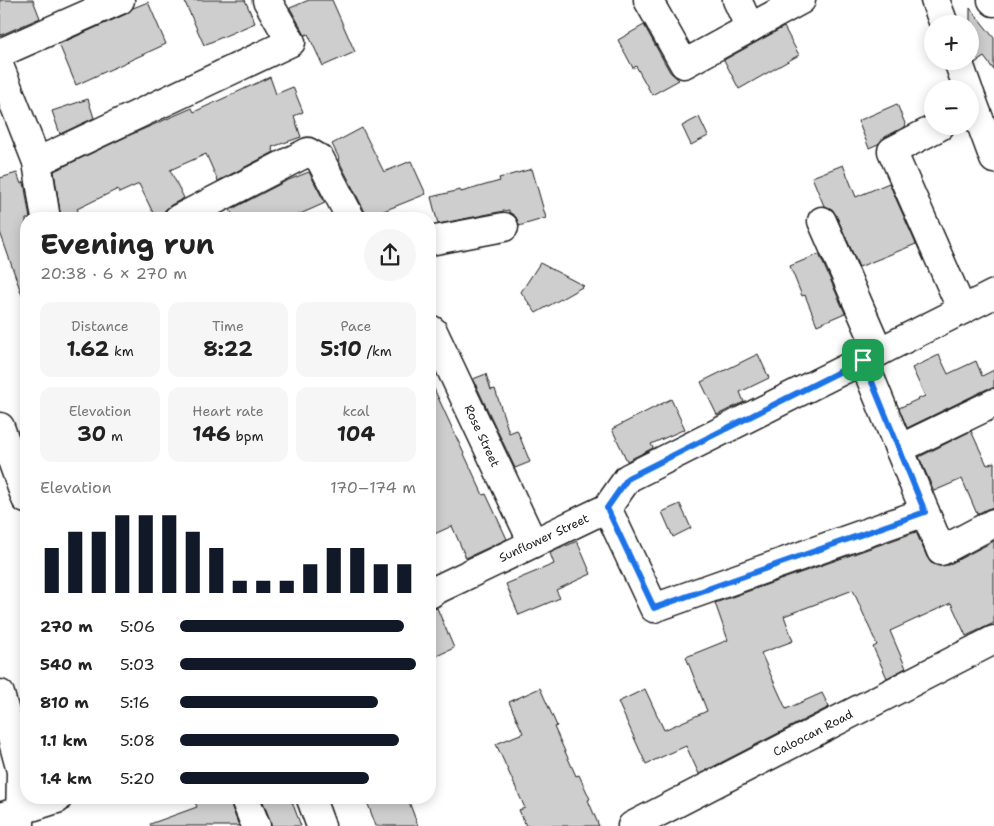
<!DOCTYPE html>
<meta charset="utf-8">
<style>
:root{--surface:#fff;--page:#f6f6f6;--text:#222;--muted:#767676;--accent:#111827}
body{margin:0;font-family:"Shantell Sans",sans-serif;background:var(--page);color:var(--text);height:100vh;display:flex;flex-direction:column;font-size:19px;white-space:nowrap}
*{box-sizing:border-box;margin:0}
p{font-size:16px;color:var(--muted)}
.icon{flex:none;width:28px;height:28px;fill:none;stroke:currentColor;stroke-width:2;stroke-linecap:round;stroke-linejoin:round}
.map{position:relative;flex:1;overflow:hidden}
.sheet{position:absolute;left:20px;top:212px;width:416px;height:592px;display:flex;flex-direction:column;background:var(--surface);border-radius:20px;box-shadow:0 2px 12px #0003}
.sheet>*{flex:none}
.controls{position:absolute;left:924px;top:15px;display:grid;gap:10px}
.controls a{display:grid;place-items:center;width:55px;height:55px;border-radius:50%;background:var(--surface);box-shadow:0 2px 12px #0003;font-size:25px}
.pin{position:absolute;display:grid;place-items:center;width:42px;height:42px;color:#fff;margin:-21px;border-radius:10px;box-shadow:0 2px 8px #0006}
.round{display:grid;place-items:center;flex:none;width:52px;height:52px;border-radius:26px;background:var(--page)}
.overview{display:flex;align-items:center;justify-content:space-between;height:85px;padding:0 20px}
h1{font-size:28px;font-weight:700;line-height:38px}
.figures{display:grid;grid-template-columns:repeat(3,1fr);gap:8px;height:85px;padding:5px 20px}
.figures div{display:grid;align-content:center;border-radius:12px;background:var(--page);text-align:center}
.figures b{font-size:21px;font-weight:700}
.figures small{font-size:14px;font-weight:400}
.figures p{font-size:14px}
.chart{height:140px;padding:10px 20px}
.chart p{display:flex;justify-content:space-between}
.chart svg{width:100%;height:90px;margin-top:5px;stroke:var(--accent);stroke-width:6}
ul{padding:0 20px;list-style:none;font-size:16px}
li{display:grid;grid-template-columns:80px 60px 1fr;align-items:center;height:38px}
li i{height:12px;border-radius:6px;background:var(--accent)}
.map>svg:first-child{display:block}
.building{fill:#cecece;stroke:#1c1c1c}
.lines{fill:none;stroke-linecap:round;stroke-linejoin:round}
.minor-casing{stroke:#1c1c1c;stroke-width:31}
.minor{stroke:#fff;stroke-width:28}
.route-casing{stroke:#fff;stroke-width:10}
.route{stroke:#1a73e8;stroke-width:6}
.labels{text-anchor:middle;stroke-width:4;stroke-linejoin:round;paint-order:stroke}
.street-label{font-size:12px;fill:#1c1c1c;stroke:#fff}
</style>
<div class="map">
<svg width="994" height="826" viewBox="0 0 994 826">
<rect width="100%" height="100%" fill="#fff"/>
<filter id="ink" filterUnits="userSpaceOnUse"><feTurbulence type="fractalNoise" baseFrequency=".02" numOctaves="2"/><feDisplacementMap in="SourceGraphic" scale="10" xChannelSelector="R" yChannelSelector="G"/><feConvolveMatrix kernelMatrix="1 2 1 2 8 2 1 2 1" color-interpolation-filters="sRGB"/></filter>
<g filter="url(#ink)">
<g class="building">
<path d="M 0,0 L 33,0 L 40,18 L 1,35 L 0,32 Z"/>
<path d="M 184,0 L 245,0 L 255,23 L 204,45 Z"/>
<path d="M 309,0 L 332,0 L 355,52 L 323,66 L 308,34 L 305,35 L 290,8 Z"/>
<path d="M 148,2 L 166,44 L 76,85 L 59,44 L 126,14 L 133,8 Z"/>
<path d="M 970,8 L 994,38 L 994,70 L 984,57 L 975,63 L 970,52 Z"/>
<path d="M 644,25 L 670,72 L 679,80 L 652,95 L 636,66 L 633,68 L 618,40 Z"/>
<path d="M 784,27 L 799,55 L 739,89 L 724,60 Z"/>
<path d="M 270,77 L 276,94 L 293,87 L 303,112 L 294,116 L 301,137 L 272,147 L 274,152 L 218,181 L 206,154 L 170,170 L 184,198 L 171,205 L 165,210 L 162,219 L 156,219 L 139,184 L 119,193 L 118,189 L 77,209 L 82,219 L 61,219 L 54,171 L 130,135 L 192,108 L 194,112 Z"/>
<path d="M 88,99 L 94,118 L 60,134 L 52,111 Z"/>
<path d="M 897,104 L 906,126 L 885,137 L 878,144 L 869,148 L 858,121 Z"/>
<path d="M 699,117 L 708,136 L 691,145 L 682,126 Z"/>
<path d="M 362,128 L 384,172 L 411,161 L 426,194 L 366,218 L 365,212 L 338,159 L 339,158 L 332,144 Z"/>
<path d="M 843,165 L 856,197 L 889,183 L 916,244 L 859,267 L 836,215 L 832,209 L 824,206 L 812,177 Z"/>
<path d="M 532,169 L 546,218 L 519,226 L 516,217 L 509,212 L 509,210 L 438,224 L 431,197 L 460,190 L 461,192 L 500,181 L 499,178 Z"/>
<path d="M 309,172 L 325,203 L 289,219 L 235,219 L 230,210 L 286,181 Z"/>
<path d="M 17,173 L 21,184 L 24,182 L 30,219 L 26,219 L 26,298 L 23,298 L 0,232 L 0,178 Z"/>
<path d="M 819,254 L 845,313 L 817,325 L 805,295 L 802,296 L 790,266 Z"/>
<path d="M 540,263 L 584,286 L 536,313 L 521,292 Z"/>
<path d="M 758,354 L 769,378 L 740,392 L 744,402 L 717,415 L 701,382 Z"/>
<path d="M 939,355 L 948,374 L 976,361 L 982,376 L 994,370 L 994,388 L 987,389 L 907,428 L 899,408 L 925,396 L 912,368 Z"/>
<path d="M 486,374 L 491,390 L 495,389 L 509,433 L 517,430 L 530,462 L 515,468 L 473,379 Z"/>
<path d="M 430,380 L 483,495 L 486,494 L 507,539 L 466,558 L 452,526 L 430,536 Z"/>
<path d="M 671,399 L 685,429 L 651,444 L 653,448 L 627,461 L 612,429 Z"/>
<path d="M 971,431 L 987,465 L 994,462 L 994,507 L 987,509 L 977,514 L 962,479 L 934,491 L 919,457 Z"/>
<path d="M 680,504 L 691,528 L 673,537 L 662,512 Z"/>
<path d="M 916,532 L 927,557 L 931,563 L 939,566 L 948,565 L 994,541 L 994,623 L 966,636 L 951,603 L 890,631 L 906,668 L 887,678 L 873,647 L 877,645 L 853,590 L 784,616 L 793,641 L 761,653 L 786,709 L 822,693 L 829,707 L 699,774 L 686,746 L 646,764 L 618,702 L 645,689 L 664,730 L 707,711 L 686,657 L 728,640 L 715,603 Z"/>
<path d="M 577,541 L 591,574 L 556,590 L 560,598 L 519,615 L 506,584 L 554,564 L 550,553 Z"/>
<path d="M 437,608 L 454,648 L 430,659 L 430,610 Z"/>
<path d="M 540,688 L 557,726 L 554,727 L 576,776 L 579,775 L 590,799 L 588,800 L 599,826 L 526,826 L 519,810 L 525,808 L 496,744 L 523,733 L 509,702 Z"/>
<path d="M 204,799 L 230,799 L 231,805 L 239,826 L 151,826 L 150,824 L 197,807 L 195,802 Z"/>
<path d="M 262,799 L 291,799 L 301,826 L 271,826 L 270,820 Z"/>
<path d="M 366,799 L 408,799 L 418,826 L 376,826 Z"/>
</g>
<g class="lines">
<g class="minor-casing">
<g id="minor">
<path d="M 648,0 L 684,64 L 801,0"/>
<path d="M 737,0 L 750,28"/>
<path d="M 935,0 L 944,24"/>
<path d="M 992,0 L 994,2"/>
<path d="M 0,53 L 120,0"/>
<path d="M 958,61 L 968,89"/>
<path d="M 0,68 L 37,162 L 46,219"/>
<path d="M 970,94 L 994,159"/>
<path d="M 940,126 L 892,151 L 962,310"/>
<path d="M 37,162 L 291,42 L 267,0"/>
<path d="M 178,219 L 308,152 L 320,159 L 351,219"/>
<path d="M 822,221 L 879,352"/>
<path d="M 430,241 L 504,227"/>
<path d="M 430,329 L 433,331 L 533,543"/>
<path d="M 863,360 L 941,551 L 994,523"/>
<path d="M 0,427 L 26,499"/>
<path d="M 899,449 L 994,403"/>
<path d="M 607,508 L 654,608 L 925,512"/>
<path d="M 430,594 L 438,589 L 607,508 L 628,478 L 994,294"/>
<path d="M 0,694 L 21,771 L 20,826"/>
<path d="M 245,799 L 256,826"/>
<path d="M 311,799 L 321,826"/>
<path d="M 0,817 L 57,799"/>
<path d="M 632,826 L 994,640"/>
</g>
</g>
<use href="#minor" class="minor"/>
</g>
</g>
<g class="lines" filter="url(#ink)">
<g class="route-casing">
<path id="route" d="M 863,360 L 925,512 L 654,608 L 607,508 L 628,478 Z"/>
</g>
<use href="#route" class="route"/>
</g>
<g class="labels">
<g class="street-label">
<text transform="translate(482 436) rotate(65)" y="4">Rose Street</text>
<text transform="translate(544 538) rotate(-25)" y="4">Sunflower Street</text>
<text transform="translate(813 733) rotate(-27)" y="4">Caloocan Road</text>
</g>
</g>
</svg>
<div class="controls">
<a>+</a>
<a>−</a>
</div>
<div class="pin" style="left:863px;top:360px;background:#1e9e55"><svg class="icon" aria-label="arrive" viewBox="0 0 24 24"><path d="M6 21V4h12l-3 4 3 4H6"/></svg></div>
<section class="sheet">
<div class="overview"><div><h1>Evening run</h1><p>20:38 · 6 × 270 m</p></div><a class="round"><svg class="icon" aria-label="share" viewBox="0 0 24 24"><path d="M12 15V3M7 8l5-5 5 5M5 13v7h14v-7"/></svg></a></div>
<div class="figures">
<div><p>Distance</p><b>1.62<small> km</small></b></div>
<div><p>Time</p><b>8:22</b></div>
<div><p>Pace</p><b>5:10<small> /km</small></b></div>
</div>
<div class="figures">
<div><p>Elevation</p><b>30<small> m</small></b></div>
<div><p>Heart rate</p><b>146<small> bpm</small></b></div>
<div><p>kcal</p><b>104</b></div>
</div>
<div class="chart"><p><span>Elevation</span>170–174 m</p>
<svg viewBox="0 0 160 44" preserveAspectRatio="none"><path d="M5 44V22M15 44V14M25 44V14M35 44V6M45 44V6M55 44V6M65 44V14M75 44V22M85 44V38M95 44V38M105 44V38M115 44V30M125 44V22M135 44V22M145 44V30M155 44V30"/></svg>
</div>
<ul>
<li><b>270 m</b>5:06<i style="width:95%"></i></li>
<li><b>540 m</b>5:03<i style="width:100%"></i></li>
<li><b>810 m</b>5:16<i style="width:84%"></i></li>
<li><b>1.1 km</b>5:08<i style="width:93%"></i></li>
<li><b>1.4 km</b>5:20<i style="width:80%"></i></li>
</ul>
</section>
</div>
